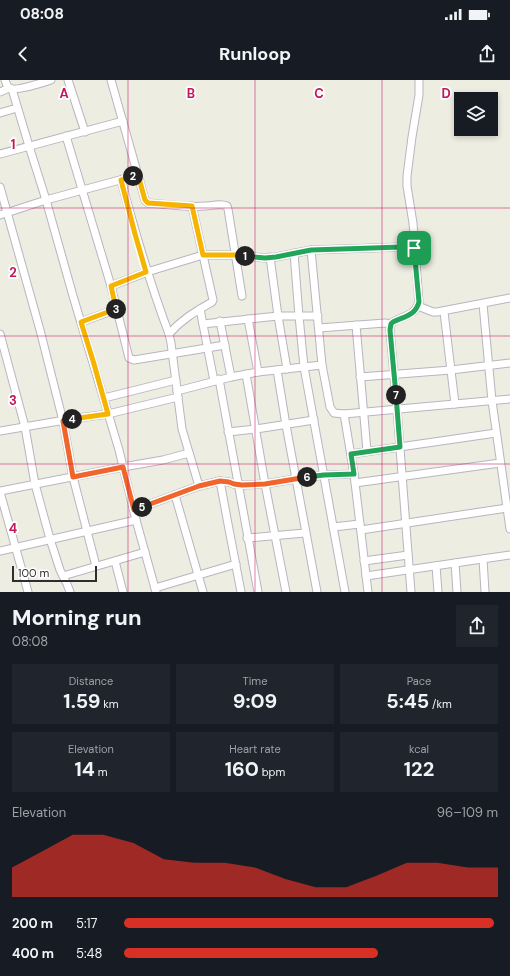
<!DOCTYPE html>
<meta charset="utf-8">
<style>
:root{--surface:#171b24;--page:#20242c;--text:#f1f3f6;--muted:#9ea1a6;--accent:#d93025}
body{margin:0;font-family:"DM Sans",sans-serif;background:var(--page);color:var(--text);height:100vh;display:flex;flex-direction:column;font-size:15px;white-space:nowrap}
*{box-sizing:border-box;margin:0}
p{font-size:13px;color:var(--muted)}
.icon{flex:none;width:22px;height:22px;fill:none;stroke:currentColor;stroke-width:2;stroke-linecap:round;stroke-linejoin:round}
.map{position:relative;height:512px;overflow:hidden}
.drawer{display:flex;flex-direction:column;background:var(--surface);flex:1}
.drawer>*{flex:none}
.buttons{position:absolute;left:454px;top:12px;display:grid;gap:8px}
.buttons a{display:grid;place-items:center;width:44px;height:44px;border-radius:0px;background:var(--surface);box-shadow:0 2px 6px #0003;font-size:20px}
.scale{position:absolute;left:12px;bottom:10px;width:85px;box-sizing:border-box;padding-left:4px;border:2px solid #2e2e2e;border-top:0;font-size:11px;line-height:14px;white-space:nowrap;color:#2e2e2e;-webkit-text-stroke:3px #fff;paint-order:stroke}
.pin{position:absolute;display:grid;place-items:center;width:34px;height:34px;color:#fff;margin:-17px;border-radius:8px;box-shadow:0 2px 6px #0006}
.km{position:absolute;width:20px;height:20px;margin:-10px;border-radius:50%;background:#222;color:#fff;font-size:11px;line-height:20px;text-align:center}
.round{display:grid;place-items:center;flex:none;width:42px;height:42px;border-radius:0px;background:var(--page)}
.headline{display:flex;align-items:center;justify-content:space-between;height:68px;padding:0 12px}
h1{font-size:22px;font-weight:700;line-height:30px}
.metrics{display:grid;grid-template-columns:repeat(3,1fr);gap:6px;height:68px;padding:4px 12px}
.metrics div{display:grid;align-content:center;border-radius:0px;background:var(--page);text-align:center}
.metrics b{font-size:20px;font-weight:700}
.metrics small{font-size:11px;font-weight:400}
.metrics p{font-size:11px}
.chart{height:112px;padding:8px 12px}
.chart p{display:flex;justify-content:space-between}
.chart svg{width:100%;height:72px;margin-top:4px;fill:var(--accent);opacity:.7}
ul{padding:0 12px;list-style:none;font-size:13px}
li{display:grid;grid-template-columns:64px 48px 1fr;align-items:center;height:30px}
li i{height:10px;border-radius:5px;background:var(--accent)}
.status{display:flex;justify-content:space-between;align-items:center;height:28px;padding:0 20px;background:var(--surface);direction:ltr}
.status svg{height:11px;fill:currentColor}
header{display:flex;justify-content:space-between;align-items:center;height:52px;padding:0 12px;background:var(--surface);font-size:18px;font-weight:700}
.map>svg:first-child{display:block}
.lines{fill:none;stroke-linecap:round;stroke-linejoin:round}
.minor-casing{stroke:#b8b5c0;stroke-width:9}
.minor{stroke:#fff;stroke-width:7}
.split-1-casing{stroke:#fff;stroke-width:8}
.split-2-casing{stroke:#fff;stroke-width:8}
.split-3-casing{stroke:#fff;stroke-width:8}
.split-4-casing{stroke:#fff;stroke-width:8}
.split-5-casing{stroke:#fff;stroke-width:8}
.split-6-casing{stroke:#fff;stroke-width:8}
.split-7-casing{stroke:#fff;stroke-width:8}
.split-8-casing{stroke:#fff;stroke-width:8}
.split-1{stroke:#22a559;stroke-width:5}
.split-2{stroke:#f5b400;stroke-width:5}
.split-3{stroke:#f5b400;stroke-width:5}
.split-4{stroke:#f5b400;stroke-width:5}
.split-5{stroke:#f0652b;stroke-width:5}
.split-6{stroke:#f0652b;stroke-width:5}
.split-7{stroke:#22a559;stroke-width:5}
.split-8{stroke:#22a559;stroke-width:5}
.grid{fill:none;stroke:#c2185b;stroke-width:1;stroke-opacity:0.55}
.grid-label{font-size:13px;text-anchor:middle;font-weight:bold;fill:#c2185b;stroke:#fff;stroke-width:3.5;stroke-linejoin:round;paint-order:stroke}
</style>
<div class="status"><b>08:08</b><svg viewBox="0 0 49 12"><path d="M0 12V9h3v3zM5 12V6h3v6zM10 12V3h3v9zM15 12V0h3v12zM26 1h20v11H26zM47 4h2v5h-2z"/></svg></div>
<header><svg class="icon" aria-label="back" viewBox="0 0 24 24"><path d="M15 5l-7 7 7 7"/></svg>Runloop<svg class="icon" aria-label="share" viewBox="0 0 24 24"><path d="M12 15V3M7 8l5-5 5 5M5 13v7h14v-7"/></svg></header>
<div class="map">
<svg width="510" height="512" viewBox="0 0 510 512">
<rect width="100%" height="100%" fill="#edede2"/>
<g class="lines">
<g class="minor-casing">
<g id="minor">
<path d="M 5,0 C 6,3 7,7 10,8 C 15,12 44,2 51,0"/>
<path d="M 68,0 L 85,52"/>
<path d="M 111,0 L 145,120 L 148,123 C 165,124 188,128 205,126 C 212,126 220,123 227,126 L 228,129 L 242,216"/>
<path d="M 12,9 L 29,66 L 46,120 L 73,216 L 119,370 L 136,440 L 156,512"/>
<path d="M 0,12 L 9,8"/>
<path d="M 0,33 L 17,28"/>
<path d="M 66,56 L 111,206 L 129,278 L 134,280 L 225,265"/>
<path d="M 0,74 L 123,41"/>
<path d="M 121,100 C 135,152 150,204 169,254 L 171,263 L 182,349 L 199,406"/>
<path d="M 0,107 L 40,250 L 63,341 L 73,397 L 96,486"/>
<path d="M 0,135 L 46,120 L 138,95"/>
<path d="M 311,170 L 322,285 L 330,327 L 334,333 L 344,334 L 510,319"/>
<path d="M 294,173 L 299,236 L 304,287 L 345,512"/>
<path d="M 270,177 L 278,236 L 287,289"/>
<path d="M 111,206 L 147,192 L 203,175 L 236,175 L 265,178 L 276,177 L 311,170 L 372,168 L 401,167 L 414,168"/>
<path d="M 483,224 L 492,321 L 510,449"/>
<path d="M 418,226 L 433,232 L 437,232 L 510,218"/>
<path d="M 200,229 L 214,301"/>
<path d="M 444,232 L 455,324"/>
<path d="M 248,239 L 258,292"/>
<path d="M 220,241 L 231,297"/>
<path d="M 81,242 L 117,229"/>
<path d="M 203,244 L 278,236 L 318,236"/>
<path d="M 356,245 L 367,371"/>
<path d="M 319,248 L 385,243 L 391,244"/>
<path d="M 0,254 L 25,347 L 35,404 L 50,459 L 60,490 L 67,504 L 70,512"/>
<path d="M 169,254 C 182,239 195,232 212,222 L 213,220 L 192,126"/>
<path d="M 277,290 L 286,345 L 317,512"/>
<path d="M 246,294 L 265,404 L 286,512"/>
<path d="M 360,297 L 451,290 L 510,283"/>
<path d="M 219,299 L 258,512"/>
<path d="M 177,311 L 231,297 L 258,292 L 322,285"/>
<path d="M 104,318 L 176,300"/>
<path d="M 344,334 L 354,394 L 368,512"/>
<path d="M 0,351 L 71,339 L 108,334 L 178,317"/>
<path d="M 228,352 L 256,349 L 314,340"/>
<path d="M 351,374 L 496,353"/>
<path d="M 220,401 L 228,444 L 241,512"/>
<path d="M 355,403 L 500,383"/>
<path d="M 0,411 L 123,387 L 163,380 L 189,373"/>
<path d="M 0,412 L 28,512"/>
<path d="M 175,415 L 203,512"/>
<path d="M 134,430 L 199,406 L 220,401 L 229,402 L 234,404 L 242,405 L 265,404 L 295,399 L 324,395 L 354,394"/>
<path d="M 333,447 L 360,444"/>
<path d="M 361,450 L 507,428"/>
<path d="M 247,458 L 305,453"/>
<path d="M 0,471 L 136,440"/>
<path d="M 483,479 L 485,512"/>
<path d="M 115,481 L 123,512"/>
<path d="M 364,481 L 408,475"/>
<path d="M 455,483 L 457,512"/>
<path d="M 436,486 L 438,512"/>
<path d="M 63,496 L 145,472"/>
<path d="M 366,496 L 510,475"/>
<path d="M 155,508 L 236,484"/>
<path d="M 411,512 L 397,329 L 390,250 L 391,244 L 393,242 C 405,235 415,236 419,222 L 413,143 L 407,106 L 407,96 L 412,57 L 419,15 L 419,0"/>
</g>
</g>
<use href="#minor" class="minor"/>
</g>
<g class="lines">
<g class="split-1-casing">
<path id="split-1" d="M 245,176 L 265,178 L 276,177 L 311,170 L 372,168 L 401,167 L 414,168"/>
</g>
<g class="split-2-casing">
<path id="split-2" d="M 133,96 L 138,95 L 145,120 L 148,123 L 192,126 L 203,175 L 236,175 L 245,176"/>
</g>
<g class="split-3-casing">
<path id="split-3" d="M 116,229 L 111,206 L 146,192 L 135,154 L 121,100 L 133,96"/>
</g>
<g class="split-4-casing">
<path id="split-4" d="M 72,339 L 108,334 L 94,284 L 81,242 L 116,229"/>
</g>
<g class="split-5-casing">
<path id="split-5" d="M 72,339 L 63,341 L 73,397 L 123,387 L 134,430 L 142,427"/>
</g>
<g class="split-6-casing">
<path id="split-6" d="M 142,427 L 199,406 L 220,401 L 229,402 L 234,404 L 242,405 L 265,404 L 307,397"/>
</g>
<g class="split-7-casing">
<path id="split-7" d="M 307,397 L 324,395 L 354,394 L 351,374 L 400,367 L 396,315"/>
</g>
<g class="split-8-casing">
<path id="split-8" d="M 396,315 L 390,250 L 391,244 L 393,242 C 405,236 415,236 419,222 L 414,168"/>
</g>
<use href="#split-1" class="split-1"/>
<use href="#split-2" class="split-2"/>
<use href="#split-3" class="split-3"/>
<use href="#split-4" class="split-4"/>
<use href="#split-5" class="split-5"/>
<use href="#split-6" class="split-6"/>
<use href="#split-7" class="split-7"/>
<use href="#split-8" class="split-8"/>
</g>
<path class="grid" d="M 128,0 L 128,512M 255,0 L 255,512M 382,0 L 382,512M 0,128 L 510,128M 0,256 L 510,256M 0,384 L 510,384"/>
<g class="grid-label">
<text x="64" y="18">A</text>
<text x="191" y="18">B</text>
<text x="319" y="18">C</text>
<text x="446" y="18">D</text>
<text x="13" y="69">1</text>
<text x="13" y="197">2</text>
<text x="13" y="325">3</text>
<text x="13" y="453">4</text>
</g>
</svg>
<div class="buttons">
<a><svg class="icon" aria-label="layers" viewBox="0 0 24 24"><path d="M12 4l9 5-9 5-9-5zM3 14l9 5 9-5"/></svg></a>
</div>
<div class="scale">100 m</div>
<div class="pin" style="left:414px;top:168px;background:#1e9e55"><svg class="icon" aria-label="arrive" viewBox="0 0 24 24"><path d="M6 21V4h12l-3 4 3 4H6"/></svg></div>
<b class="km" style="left:245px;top:176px">1</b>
<b class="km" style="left:133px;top:96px">2</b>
<b class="km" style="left:116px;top:229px">3</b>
<b class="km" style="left:72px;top:339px">4</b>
<b class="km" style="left:142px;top:427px">5</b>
<b class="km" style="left:307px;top:397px">6</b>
<b class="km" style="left:396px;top:315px">7</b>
</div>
<section class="drawer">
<div class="headline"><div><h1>Morning run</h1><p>08:08</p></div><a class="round"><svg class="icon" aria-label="share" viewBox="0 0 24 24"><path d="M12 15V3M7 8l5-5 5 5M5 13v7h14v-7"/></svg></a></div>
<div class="metrics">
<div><p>Distance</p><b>1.59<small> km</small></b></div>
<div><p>Time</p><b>9:09</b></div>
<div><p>Pace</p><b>5:45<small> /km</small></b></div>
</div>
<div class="metrics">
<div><p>Elevation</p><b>14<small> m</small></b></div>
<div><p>Heart rate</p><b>160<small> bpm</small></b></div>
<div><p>kcal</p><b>122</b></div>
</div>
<div class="chart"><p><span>Elevation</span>96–109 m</p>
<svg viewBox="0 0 160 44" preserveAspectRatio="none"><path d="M0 44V26L10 16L20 6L30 6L40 11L50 21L60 23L70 23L80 26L90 33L100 38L110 38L120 31L130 23L140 23L150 26L160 26V44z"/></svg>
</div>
<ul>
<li><b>200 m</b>5:17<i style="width:99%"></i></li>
<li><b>400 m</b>5:48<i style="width:68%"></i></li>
</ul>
</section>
